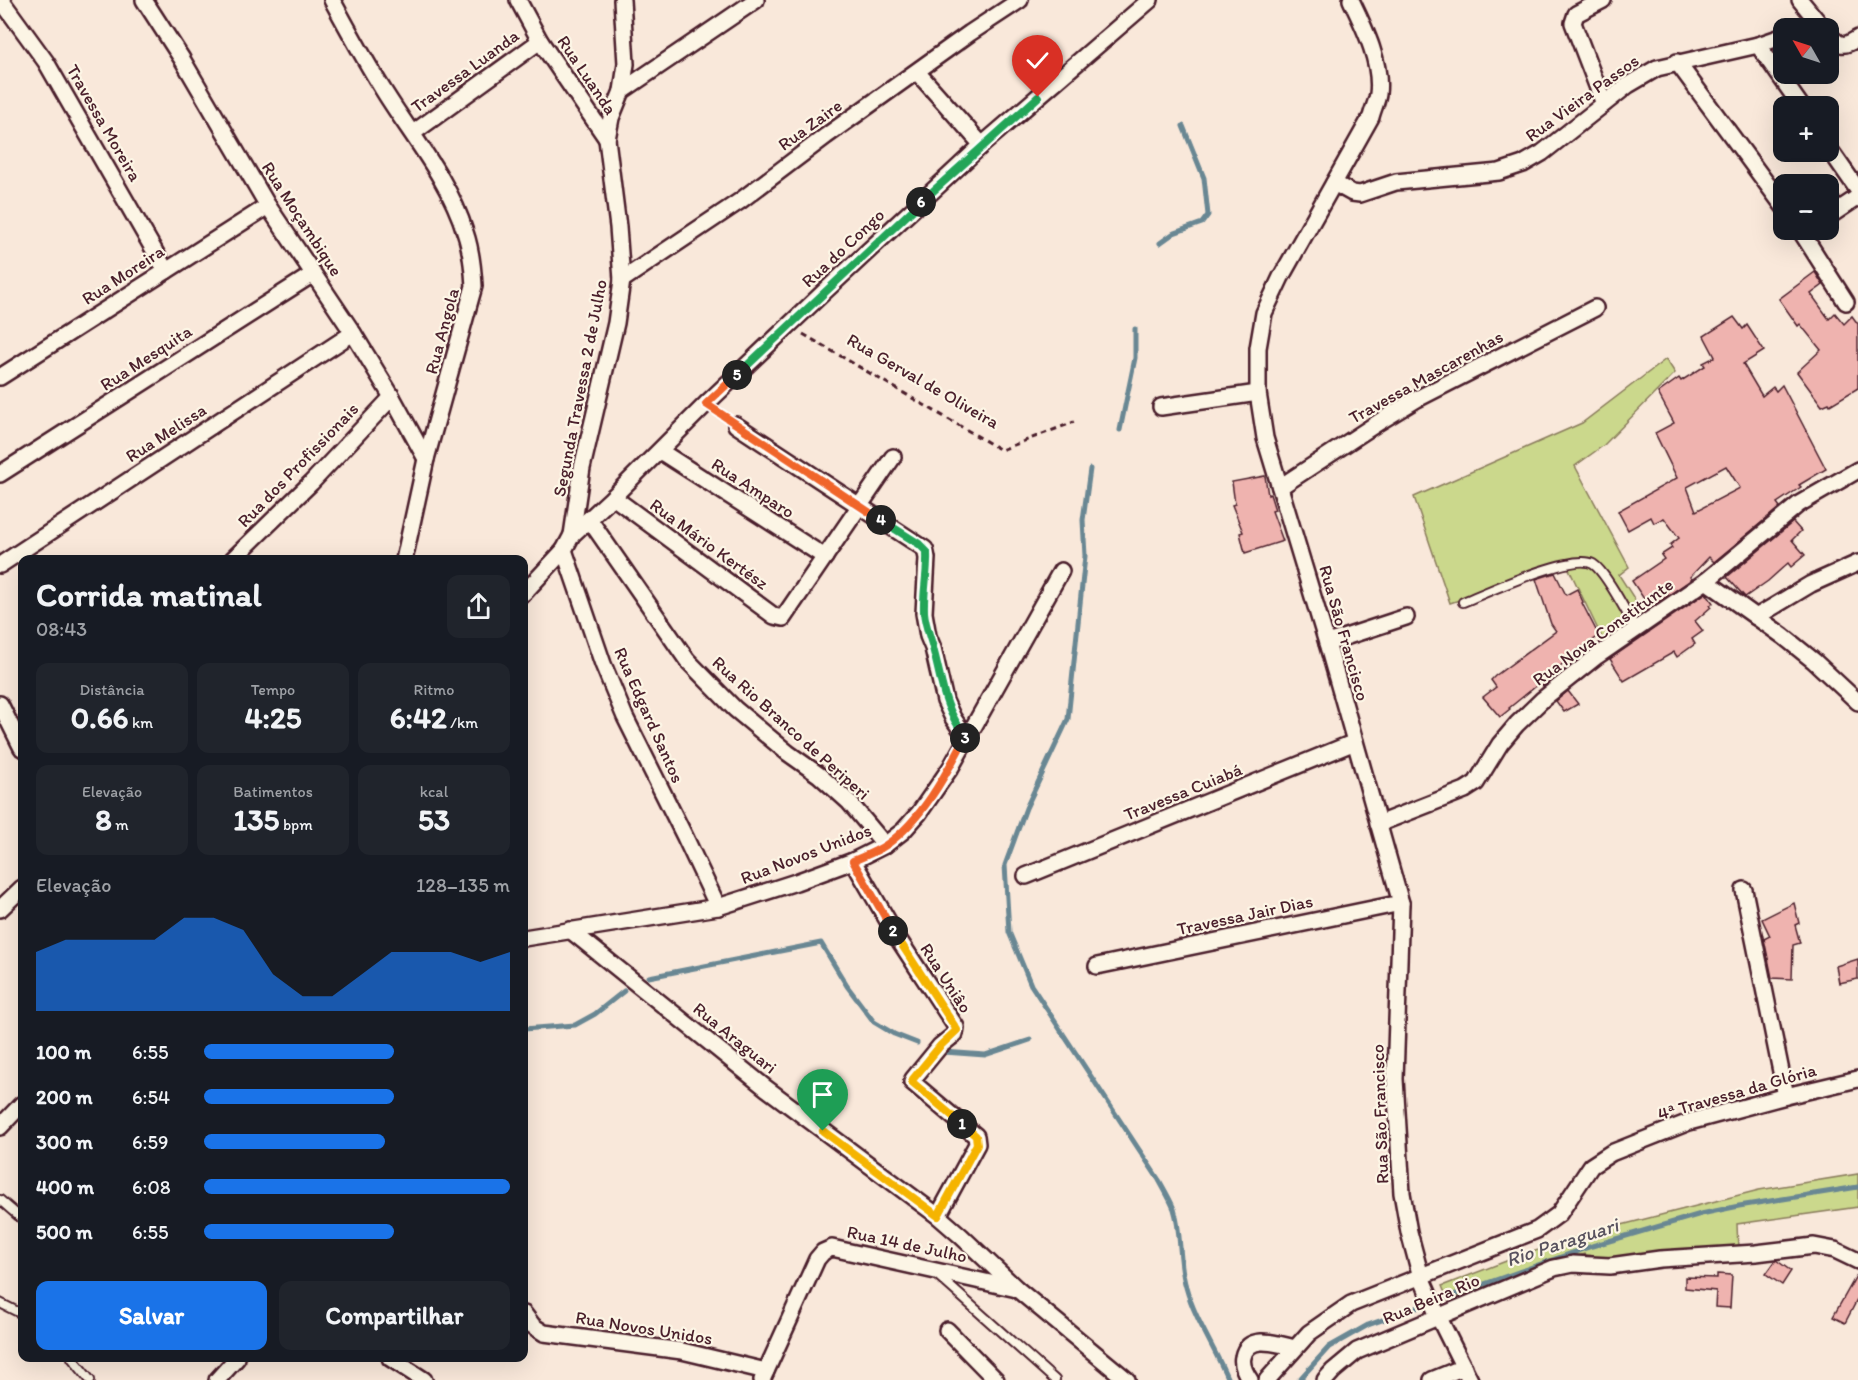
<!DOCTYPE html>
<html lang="pt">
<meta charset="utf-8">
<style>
:root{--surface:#171b24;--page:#20242c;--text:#f1f3f6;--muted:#9ea1a6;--accent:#1a73e8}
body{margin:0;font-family:Itim,sans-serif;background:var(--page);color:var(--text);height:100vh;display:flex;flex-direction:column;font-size:22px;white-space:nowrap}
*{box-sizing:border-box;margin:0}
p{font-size:20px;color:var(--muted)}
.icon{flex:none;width:33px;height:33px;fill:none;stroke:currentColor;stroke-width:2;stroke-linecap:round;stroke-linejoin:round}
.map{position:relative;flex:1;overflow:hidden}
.panel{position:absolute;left:18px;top:555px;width:510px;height:807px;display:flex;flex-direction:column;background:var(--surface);border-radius:12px;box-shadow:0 6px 24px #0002}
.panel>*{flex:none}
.needle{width:39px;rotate:309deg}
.fabs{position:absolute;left:1773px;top:18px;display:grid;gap:12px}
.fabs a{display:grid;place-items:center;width:66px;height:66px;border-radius:12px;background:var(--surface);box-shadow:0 6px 24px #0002;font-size:30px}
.pin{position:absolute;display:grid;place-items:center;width:51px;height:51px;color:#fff;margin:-62px -26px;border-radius:50% 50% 50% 0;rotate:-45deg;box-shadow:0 0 6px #0007}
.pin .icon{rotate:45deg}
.km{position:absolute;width:30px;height:30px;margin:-15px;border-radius:50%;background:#222;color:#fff;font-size:16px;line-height:30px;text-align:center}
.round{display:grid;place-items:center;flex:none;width:63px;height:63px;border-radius:12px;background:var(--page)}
.head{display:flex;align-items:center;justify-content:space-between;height:102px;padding:0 18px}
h1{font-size:33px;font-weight:700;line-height:45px}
.figures{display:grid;grid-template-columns:repeat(3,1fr);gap:9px;height:102px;padding:6px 18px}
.figures div{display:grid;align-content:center;border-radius:12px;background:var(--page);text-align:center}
.figures b{font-size:30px;font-weight:700}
.figures small{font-size:16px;font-weight:400}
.figures p{font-size:16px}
.chart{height:168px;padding:12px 18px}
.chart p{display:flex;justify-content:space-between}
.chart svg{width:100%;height:108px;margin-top:6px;fill:var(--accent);opacity:.7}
.button{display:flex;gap:12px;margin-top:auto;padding:12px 18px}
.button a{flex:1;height:69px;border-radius:12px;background:var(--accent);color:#fff;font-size:24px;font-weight:700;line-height:69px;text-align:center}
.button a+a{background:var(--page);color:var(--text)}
ul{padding:0 18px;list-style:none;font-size:20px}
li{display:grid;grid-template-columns:96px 72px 1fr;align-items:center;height:45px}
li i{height:15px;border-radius:8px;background:var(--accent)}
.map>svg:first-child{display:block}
.green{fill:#cbd88c;stroke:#8a7c5c;stroke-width:1.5}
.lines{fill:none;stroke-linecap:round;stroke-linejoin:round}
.stream{stroke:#698793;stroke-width:5}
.building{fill:#efb3af;stroke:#4a1f2b;stroke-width:1.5;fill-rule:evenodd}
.service-casing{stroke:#4a1f2b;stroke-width:12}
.minor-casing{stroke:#4a1f2b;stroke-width:20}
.path{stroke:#4a1f2b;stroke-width:3;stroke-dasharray:6 4.5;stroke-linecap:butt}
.service{stroke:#fcf5e5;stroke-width:8}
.minor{stroke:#fcf5e5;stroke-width:15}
.split-1-casing{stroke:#fff;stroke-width:12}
.split-2-casing{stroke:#fff;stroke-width:12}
.split-3-casing{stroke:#fff;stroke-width:12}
.split-4-casing{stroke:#fff;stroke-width:12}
.split-5-casing{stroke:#fff;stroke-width:12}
.split-6-casing{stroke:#fff;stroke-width:12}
.split-7-casing{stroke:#fff;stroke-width:12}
.split-1{stroke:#f5b400;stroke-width:8}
.split-2{stroke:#f5b400;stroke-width:8}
.split-3{stroke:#f0652b;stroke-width:8}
.split-4{stroke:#22a559;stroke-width:8}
.split-5{stroke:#f0652b;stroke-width:8}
.split-6{stroke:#22a559;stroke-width:8}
.split-7{stroke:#22a559;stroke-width:8}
.labels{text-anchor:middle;stroke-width:4.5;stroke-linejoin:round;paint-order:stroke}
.street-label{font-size:18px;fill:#4a1f2b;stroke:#fcf5e5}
.water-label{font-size:20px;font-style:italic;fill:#59535f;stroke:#fcf5e5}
</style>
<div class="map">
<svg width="1858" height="1380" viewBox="0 0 1858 1380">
<rect width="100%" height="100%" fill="#f9e8da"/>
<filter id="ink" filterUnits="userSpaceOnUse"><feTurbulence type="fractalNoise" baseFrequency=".0167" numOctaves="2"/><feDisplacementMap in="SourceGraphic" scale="12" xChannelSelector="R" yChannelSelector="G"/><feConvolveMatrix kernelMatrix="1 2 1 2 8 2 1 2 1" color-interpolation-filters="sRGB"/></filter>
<g filter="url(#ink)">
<g class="green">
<path d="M 1666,359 L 1675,373 L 1604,445 L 1575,466 L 1629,567 L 1619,575 L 1644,614 L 1603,640 L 1567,565 L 1450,603 L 1414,497 L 1582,423 Z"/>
<path d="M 1858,1174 L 1858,1207 L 1737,1224 L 1738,1249 L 1610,1261 L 1584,1254 L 1448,1300 L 1442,1286 L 1514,1258 L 1590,1233 L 1759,1190 Z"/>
</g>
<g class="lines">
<g class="stream">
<path d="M 1160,243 L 1174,233 L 1202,223 L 1208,215 L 1204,178 L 1183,126"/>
<path d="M 1120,430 L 1135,358 L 1135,329"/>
<path d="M 1090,469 L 1083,520 L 1085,556 L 1068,719 L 1026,808 L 1005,865 L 1009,932 L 1031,985 L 1159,1180 C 1164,1189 1170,1199 1174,1209 C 1182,1234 1178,1261 1186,1287 C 1195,1320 1215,1348 1228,1380"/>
<path d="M 649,977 L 821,943 L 847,986 L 874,1022 L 894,1034 L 917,1043"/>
<path d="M 524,1029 L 575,1025 L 595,1014 L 624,991"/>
<path d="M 944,1052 L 985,1055 L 1030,1040"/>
<path d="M 1299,1380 L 1329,1347 L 1368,1325 L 1592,1246 L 1701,1214 L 1739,1206 L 1858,1187"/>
</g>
</g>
<g class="building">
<path d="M 1815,272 L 1823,285 L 1811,294 L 1829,319 L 1835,313 L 1844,324 L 1852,316 L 1858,324 L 1858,388 L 1830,405 L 1829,403 L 1822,406 L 1797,372 L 1821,350 L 1800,324 L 1798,326 L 1779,299 Z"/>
<path d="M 1734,317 L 1743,329 L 1747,325 L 1764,351 L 1743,364 L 1762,396 L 1773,387 L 1776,391 L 1782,385 L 1826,469 L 1799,485 L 1801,487 L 1777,503 L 1780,507 L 1714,562 L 1709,557 L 1690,577 L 1692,579 L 1650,608 L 1632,581 L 1664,559 L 1661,555 L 1672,548 L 1670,545 L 1679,538 L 1664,518 L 1654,523 L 1651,517 L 1628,530 L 1618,511 L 1677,478 L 1655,433 L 1674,423 L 1658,393 L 1679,378 L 1681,381 L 1705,366 L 1703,363 L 1715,357 L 1704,336 ZM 1726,466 L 1740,488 L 1696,511 L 1687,487 Z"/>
<path d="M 1265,476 L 1268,495 L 1270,494 L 1275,510 L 1272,511 L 1283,541 L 1245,553 L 1240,533 L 1243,532 L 1232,505 L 1235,504 L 1232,482 Z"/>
<path d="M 1793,522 L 1801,531 L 1792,540 L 1805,555 L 1791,567 L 1788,563 L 1768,581 L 1745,597 L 1727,577 Z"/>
<path d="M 1555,573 L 1566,595 L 1577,589 L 1583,602 L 1582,603 L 1599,636 L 1571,655 L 1572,656 L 1553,672 L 1556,676 L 1543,686 L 1540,683 L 1509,708 L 1510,709 L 1500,717 L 1483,697 L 1496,687 L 1491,680 L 1495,676 L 1556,631 L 1551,624 L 1536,579 Z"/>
<path d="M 1706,593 L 1713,603 L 1710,606 L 1711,607 L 1695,621 L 1703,631 L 1692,639 L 1695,644 L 1677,657 L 1674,652 L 1624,681 L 1610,659 Z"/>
<path d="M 1568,691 L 1578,704 L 1564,712 L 1556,701 Z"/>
<path d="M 1794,903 L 1799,923 L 1795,925 L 1800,943 L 1793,945 L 1792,979 L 1772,978 L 1764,939 L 1770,936 L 1762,919 Z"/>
<path d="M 1858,959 L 1858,979 L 1839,983 L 1836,966 Z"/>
<path d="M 1776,1260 L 1791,1271 L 1782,1285 L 1766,1274 Z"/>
<path d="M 1717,1274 L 1732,1275 L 1730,1308 L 1715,1307 L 1716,1291 L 1685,1288 L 1685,1277 L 1717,1278 Z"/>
<path d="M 1856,1276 L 1858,1278 L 1858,1298 L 1845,1323 L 1833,1317 Z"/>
</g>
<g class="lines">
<g class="service-casing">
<g id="service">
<path d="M 1463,602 C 1485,593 1574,552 1593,564 C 1606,572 1627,614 1636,629"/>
<path d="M 0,1200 L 22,1219"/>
<path d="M 935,1273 L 1055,1380"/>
<path d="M 0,1303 L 22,1314"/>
<path d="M 72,1358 L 90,1380"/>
</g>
</g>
<g class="minor-casing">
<g id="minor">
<path d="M 1,0 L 46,62 L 166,271"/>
<path d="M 144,0 L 182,59 L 268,206 L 353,333 L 392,397 L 426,459"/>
<path d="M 332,0 C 348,29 364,59 382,88 C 410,134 449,179 465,232 C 471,249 473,268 474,286 L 426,459 L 404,560"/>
<path d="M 518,0 L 540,41 L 607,139"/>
<path d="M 1351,0 C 1364,27 1382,63 1378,94 C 1377,101 1373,109 1371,117 L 1281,277 L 1264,313 L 1258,348 L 1258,393 L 1265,438 L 1327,643 L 1401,903 L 1395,1079 L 1402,1193 L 1409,1232 L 1421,1277 L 1438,1316 L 1470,1380"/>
<path d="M 1603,0 L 1576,14 L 1573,23 L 1604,104"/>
<path d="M 1800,0 L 1823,28"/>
<path d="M 1800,28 L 1817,22"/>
<path d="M 1828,34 C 1840,46 1843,48 1858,38"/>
<path d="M 1758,45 L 1801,106"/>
<path d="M 1677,62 L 1784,207"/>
<path d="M 917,72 L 982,145"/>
<path d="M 622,91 L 756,0"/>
<path d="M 413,133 L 540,41"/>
<path d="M 1828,147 L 1858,190"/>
<path d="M 1334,183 L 1352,193 L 1360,194 L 1396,182 L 1499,172 L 1523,164 L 1542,153 L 1628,85 L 1657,68 L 1758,45 L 1784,36"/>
<path d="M 1828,217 L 1858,197"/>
<path d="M 1800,230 L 1846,302"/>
<path d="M 622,280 L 740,201 L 826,136 L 970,33 L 1020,0"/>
<path d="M 0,377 L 268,206"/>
<path d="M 1161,407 L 1258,393"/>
<path d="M 736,425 L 925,549 L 927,558 L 924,613 L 928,636 L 933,648 L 945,701 L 953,718 L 966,737"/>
<path d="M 660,451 L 825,557"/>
<path d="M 0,474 L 313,274"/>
<path d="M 1280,487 L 1379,422 L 1417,399 L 1595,308"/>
<path d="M 613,497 L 774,616 L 783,618 L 893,457"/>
<path d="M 589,519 L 687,660 L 735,709 L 788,753 L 819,775 L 849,802 L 885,845"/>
<path d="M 572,535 L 582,468 L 616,323 L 622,280 L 618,227 L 607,139 L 611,118 L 622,91 L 626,64 L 622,0"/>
<path d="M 232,560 L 311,483 L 392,397"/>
<path d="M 0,565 L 353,333"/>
<path d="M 1706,581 L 1783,636 L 1814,661 L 1858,702"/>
<path d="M 524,593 L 564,550"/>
<path d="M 1756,617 L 1811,584 L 1858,563"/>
<path d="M 1327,643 L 1406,617"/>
<path d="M 0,704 L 22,748"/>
<path d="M 1378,824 L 1465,790 L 1476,783 L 1500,744 L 1517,724 L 1543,699 L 1597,656 L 1706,581 L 1799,504 L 1858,470"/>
<path d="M 853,861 L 899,940 L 956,1027 L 955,1034 L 940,1046 L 913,1079 L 912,1082 L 976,1136 L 977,1144 L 938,1216"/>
<path d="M 1026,876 L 1355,742"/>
<path d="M 1744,890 L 1786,1096"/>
<path d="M 718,907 L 685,837 L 625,717 L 603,664 L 564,550 L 572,535 L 613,497 L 706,404 L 824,292 L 982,145 L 1150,0"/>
<path d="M 0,909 L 22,888"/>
<path d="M 570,930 L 766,1088 L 938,1216 L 961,1236 L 1017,1289 L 1127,1380"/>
<path d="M 524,938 L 718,907 L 796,882 L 853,861 L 885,845 L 903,831 L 919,813 L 951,767 L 1061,571"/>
<path d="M 1097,966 L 1401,903"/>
<path d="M 0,1127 L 22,1104"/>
<path d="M 524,1314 L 533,1326 L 544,1333 L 682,1351 L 766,1371"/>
<path d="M 947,1330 L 996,1380"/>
<path d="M 390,1358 L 424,1380"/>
<path d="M 217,1380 L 237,1358"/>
<path d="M 762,1380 L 817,1259 L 823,1252 L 832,1248 L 1017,1289"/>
<path d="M 1250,1380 C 1246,1374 1241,1365 1243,1357 C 1248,1333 1278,1344 1295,1348"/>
<path d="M 1267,1380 L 1309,1333 L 1351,1304 L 1537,1230 L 1559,1214 L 1591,1166 L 1611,1153 L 1689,1122 L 1786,1096 L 1858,1079"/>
<path d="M 1325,1380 L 1333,1371 L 1357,1351 L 1554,1268 L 1573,1264 L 1610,1266 L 1660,1259 L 1756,1253 L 1814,1246 L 1835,1250 L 1858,1261"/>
<path d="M 1432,1380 L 1464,1367"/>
</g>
</g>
<path class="path" d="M 803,334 L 1001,450 L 1074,422"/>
<use href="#service" class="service"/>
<use href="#minor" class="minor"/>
</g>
</g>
<g class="lines" filter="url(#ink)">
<g class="split-1-casing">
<path id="split-1" d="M 823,1131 L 938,1216 L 977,1144 L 976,1136 L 962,1124"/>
</g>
<g class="split-2-casing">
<path id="split-2" d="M 893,931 L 957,1030 L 940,1046 L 913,1079 L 912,1082 L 962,1124"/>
</g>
<g class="split-3-casing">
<path id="split-3" d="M 893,931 L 853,861 C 864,856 876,852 886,845 C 921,821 946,775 965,738"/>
</g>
<g class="split-4-casing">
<path id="split-4" d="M 881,520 L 919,544 L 927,552 C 928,572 923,592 924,612 C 925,626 931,638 934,652 C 943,686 943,707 966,737 L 965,738"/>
</g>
<g class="split-5-casing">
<path id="split-5" d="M 737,375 L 706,404 L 881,520"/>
</g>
<g class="split-6-casing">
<path id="split-6" d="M 737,375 L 921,202"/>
</g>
<g class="split-7-casing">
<path id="split-7" d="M 921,202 L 1038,97"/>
</g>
<use href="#split-1" class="split-1"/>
<use href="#split-2" class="split-2"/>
<use href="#split-3" class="split-3"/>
<use href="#split-4" class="split-4"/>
<use href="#split-5" class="split-5"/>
<use href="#split-6" class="split-6"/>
<use href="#split-7" class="split-7"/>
</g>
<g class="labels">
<g class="street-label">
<text transform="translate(465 71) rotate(-36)" y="6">Travessa Luanda</text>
<text transform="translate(587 75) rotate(56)" y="6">Rua Luanda</text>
<text transform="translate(1582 98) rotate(-36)" y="6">Rua Vieira Passos</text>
<text transform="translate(104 123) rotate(60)" y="6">Travessa Moreira</text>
<text transform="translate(810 125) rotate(-36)" y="6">Rua Zaire</text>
<text transform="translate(302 219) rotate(57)" y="6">Rua Moçambique</text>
<text transform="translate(843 248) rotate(-43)" y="6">Rua do Congo</text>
<text transform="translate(123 275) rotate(-33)" y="6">Rua Moreira</text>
<text transform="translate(442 331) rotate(-75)" y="6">Rua Angola</text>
<text transform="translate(146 358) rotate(-33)" y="6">Rua Mesquita</text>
<text transform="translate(1426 377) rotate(-29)" y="6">Travessa Mascarenhas</text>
<text transform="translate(923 381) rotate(30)" y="6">Rua Gerval de Oliveira</text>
<text transform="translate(580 388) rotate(-79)" y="6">Segunda Travessa 2 de Julho</text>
<text transform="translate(166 433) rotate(-33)" y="6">Rua Melissa</text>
<text transform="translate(298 465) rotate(-46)" y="6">Rua dos Profissionais</text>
<text transform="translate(753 488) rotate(33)" y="6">Rua Amparo</text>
<text transform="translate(709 544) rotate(36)" y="6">Rua Mário Kertész</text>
<text transform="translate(1603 632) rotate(-36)" y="6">Rua Nova Constitunte</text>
<text transform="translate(1344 633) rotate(74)" y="6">Rua São Francisco</text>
<text transform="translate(649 715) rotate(66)" y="6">Rua Edgard Santos</text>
<text transform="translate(791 728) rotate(42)" y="6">Rua Rio Branco de Periperi</text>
<text transform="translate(1183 792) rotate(-22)" y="6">Travessa Cuiabá</text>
<text transform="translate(806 854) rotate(-21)" y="6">Rua Novos Unidos</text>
<text transform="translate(1245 915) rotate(-12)" y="6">Travessa Jair Dias</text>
<text transform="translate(946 978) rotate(57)" y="6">Rua Uniâo</text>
<text transform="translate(735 1038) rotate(39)" y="6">Rua Araguari</text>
<text transform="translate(1737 1092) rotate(-16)" y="6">4ª Travessa da Glória</text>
<text transform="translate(1380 1114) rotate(-92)" y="6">Rua São Francisco</text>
<text transform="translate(907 1244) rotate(12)" y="6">Rua 14 de Julho</text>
<text transform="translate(1431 1299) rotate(-23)" y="6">Rua Beira Rio</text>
<text transform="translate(644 1328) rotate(9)" y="6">Rua Novos Unidos</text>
</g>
<g class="water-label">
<text transform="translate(1562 1242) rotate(-18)" y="7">Rio Paraguari</text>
</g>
</g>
</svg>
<div class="fabs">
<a><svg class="needle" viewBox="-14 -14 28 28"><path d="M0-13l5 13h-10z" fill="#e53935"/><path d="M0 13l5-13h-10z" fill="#9ea1a6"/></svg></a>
<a>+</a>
<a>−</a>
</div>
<div class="pin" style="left:823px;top:1131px;background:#1e9e55"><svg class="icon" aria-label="arrive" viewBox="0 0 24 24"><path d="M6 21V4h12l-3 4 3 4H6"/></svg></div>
<div class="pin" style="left:1038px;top:97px;background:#d93025"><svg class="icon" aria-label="check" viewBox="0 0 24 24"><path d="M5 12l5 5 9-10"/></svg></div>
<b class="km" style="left:962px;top:1124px">1</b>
<b class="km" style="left:893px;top:931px">2</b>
<b class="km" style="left:965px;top:738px">3</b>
<b class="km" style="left:881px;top:520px">4</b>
<b class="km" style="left:737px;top:375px">5</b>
<b class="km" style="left:921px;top:202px">6</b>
<section class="panel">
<div class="head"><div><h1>Corrida matinal</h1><p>08:43</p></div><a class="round"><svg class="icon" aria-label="share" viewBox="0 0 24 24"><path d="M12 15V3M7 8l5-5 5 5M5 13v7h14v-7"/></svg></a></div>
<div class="figures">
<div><p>Distância</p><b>0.66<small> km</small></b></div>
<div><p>Tempo</p><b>4:25</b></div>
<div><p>Ritmo</p><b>6:42<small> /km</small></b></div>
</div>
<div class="figures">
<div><p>Elevação</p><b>8<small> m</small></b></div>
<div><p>Batimentos</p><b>135<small> bpm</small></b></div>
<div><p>kcal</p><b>53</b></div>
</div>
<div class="chart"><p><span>Elevação</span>128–135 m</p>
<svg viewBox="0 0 160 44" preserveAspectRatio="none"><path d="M0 44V20L10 15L20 15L30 15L40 15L50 6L60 6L70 11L80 29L90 38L100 38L110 29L120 20L130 20L140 20L150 24L160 20V44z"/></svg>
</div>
<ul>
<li><b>100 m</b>6:55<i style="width:62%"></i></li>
<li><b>200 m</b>6:54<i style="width:62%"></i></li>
<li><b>300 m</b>6:59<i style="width:59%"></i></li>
<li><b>400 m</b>6:08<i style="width:100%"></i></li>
<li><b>500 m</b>6:55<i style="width:62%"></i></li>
</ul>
<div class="button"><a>Salvar</a><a>Compartilhar</a></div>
</section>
</div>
